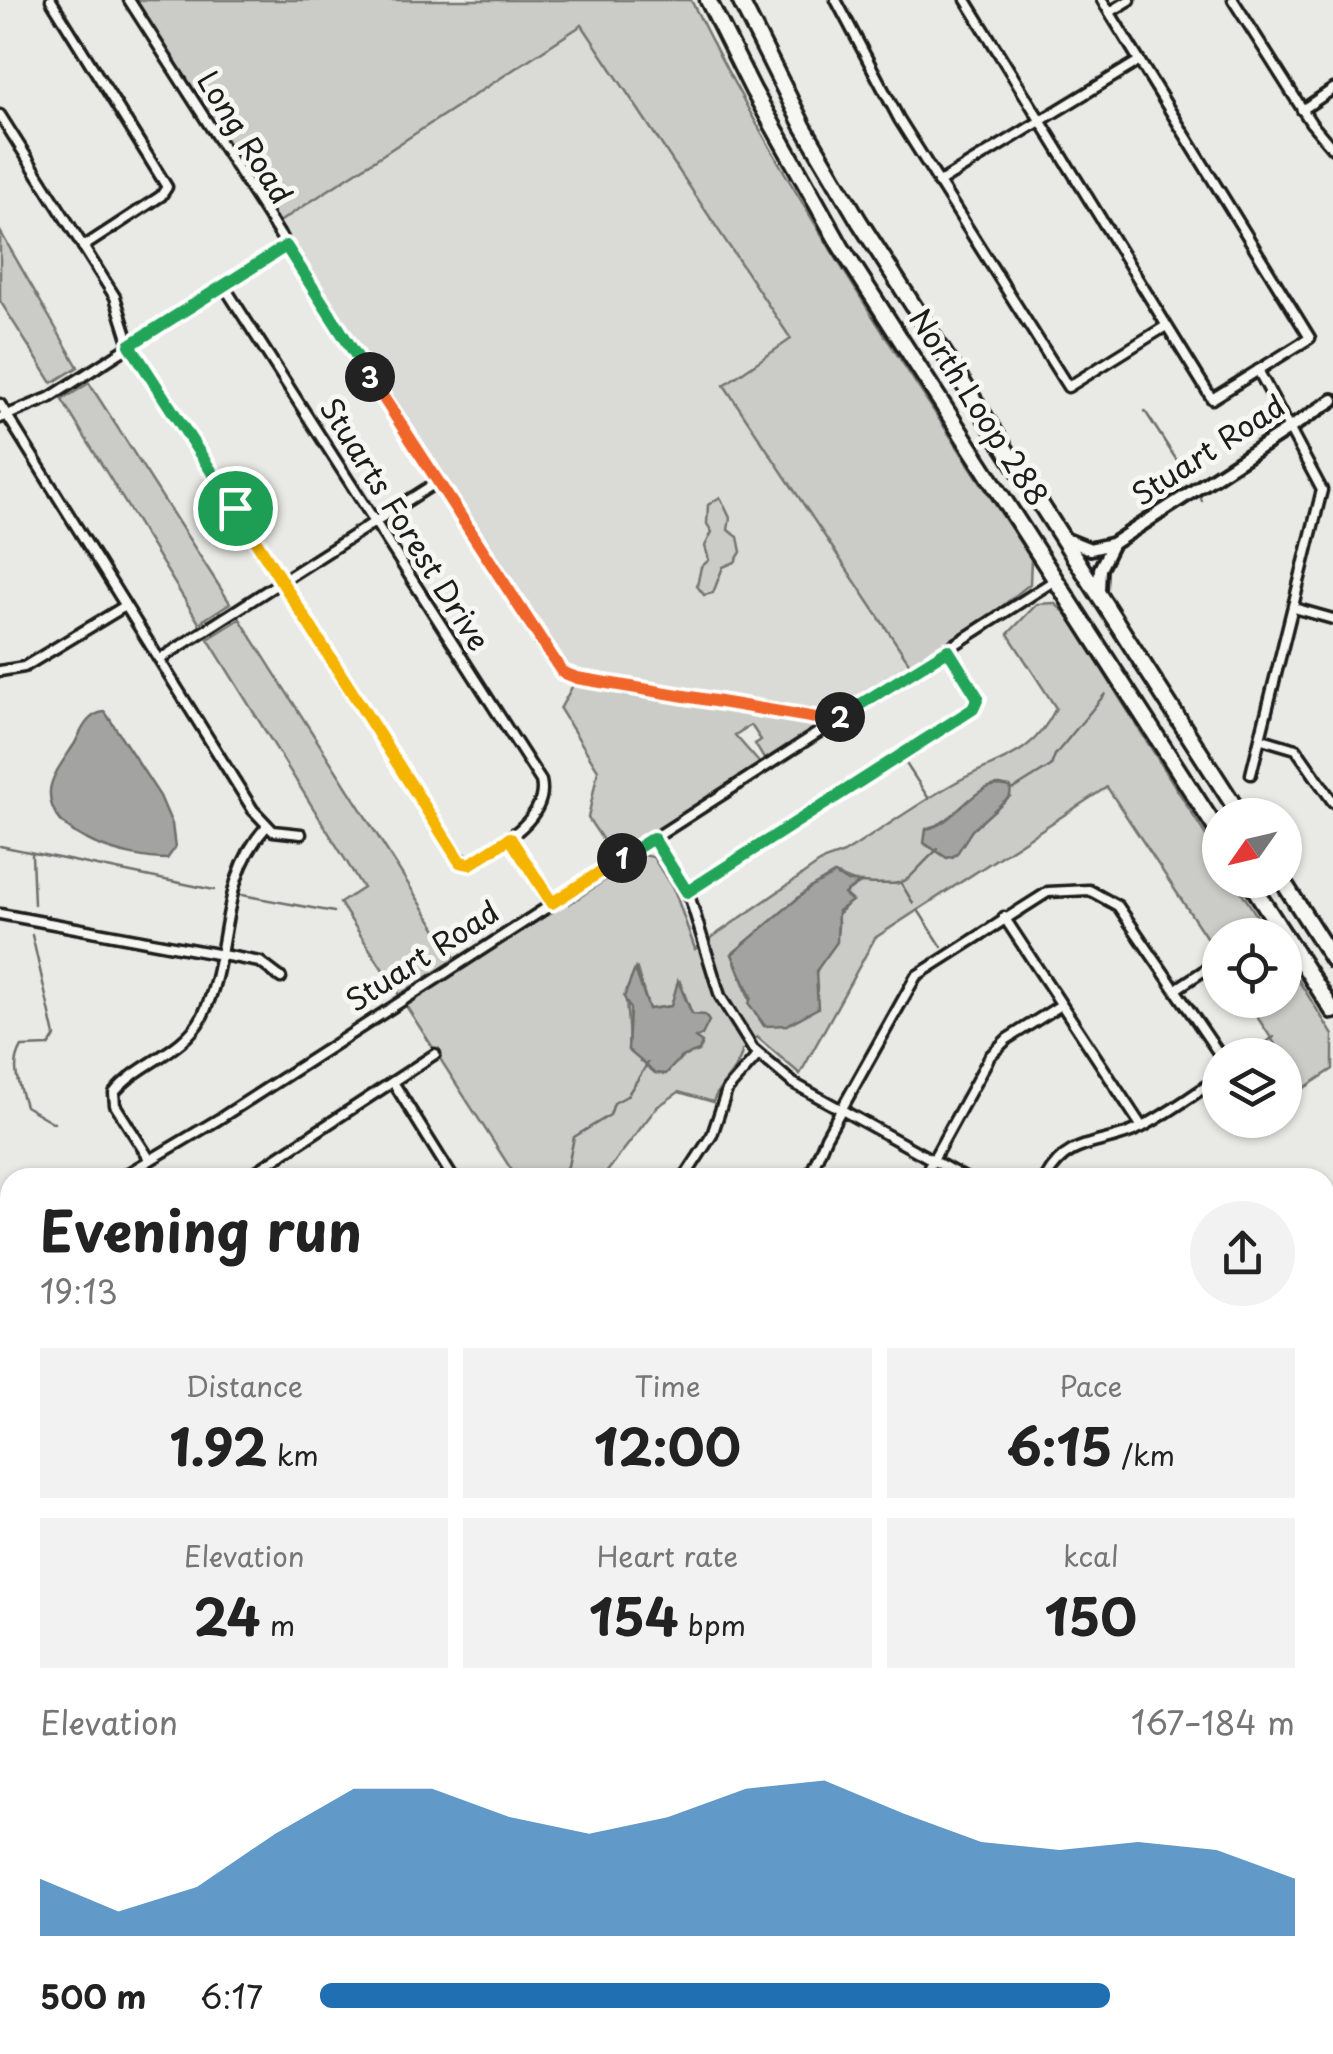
<!DOCTYPE html>
<meta charset="utf-8">
<style>
:root{--surface:#fff;--page:#f2f2f2;--text:#222;--muted:#767676;--accent:#1f6fb2}
body{margin:0;font-family:"Playpen Sans",sans-serif;background:var(--page);color:var(--text);height:100vh;display:flex;flex-direction:column;font-size:38px;white-space:nowrap}
*{box-sizing:border-box;margin:0}
p{font-size:32px;color:var(--muted)}
.icon{flex:none;width:55px;height:55px;fill:none;stroke:currentColor;stroke-width:2;stroke-linecap:round;stroke-linejoin:round}
.map{position:relative;flex:1;overflow:hidden}
.details{position:absolute;left:0px;top:1168px;width:1335px;height:888px;display:flex;flex-direction:column;background:var(--surface);border-radius:30px 30px 0 0;box-shadow:0 2px 8px #0004}
.details>*{flex:none}
.needle{width:65px;rotate:236deg}
.buttons{position:absolute;left:1202px;top:798px;display:grid;gap:20px}
.buttons a{display:grid;place-items:center;width:100px;height:100px;border-radius:50%;background:var(--surface);box-shadow:0 2px 8px #0004;font-size:50px}
.pin{position:absolute;display:grid;place-items:center;width:85px;height:85px;color:#fff;margin:-42px;border:5px solid #fff;border-radius:50%;box-shadow:0 2px 10px #0007}
.km{position:absolute;width:50px;height:50px;margin:-25px;border-radius:50%;background:#222;color:#fff;font-size:28px;line-height:50px;text-align:center}
.round{display:grid;place-items:center;flex:none;width:105px;height:105px;border-radius:52px;background:var(--page)}
.head{display:flex;align-items:center;justify-content:space-between;height:170px;padding:0 40px}
h1{font-size:55px;font-weight:700;line-height:75px}
.metrics{display:grid;grid-template-columns:repeat(3,1fr);gap:15px;height:170px;padding:10px 40px}
.metrics div{display:grid;align-content:center;border-radius:0px;background:var(--page);text-align:center}
.metrics b{font-size:50px;font-weight:700}
.metrics small{font-size:28px;font-weight:400}
.metrics p{font-size:28px}
.chart{height:280px;padding:20px 40px}
.chart p{display:flex;justify-content:space-between}
.chart svg{width:100%;height:180px;margin-top:10px;fill:var(--accent);opacity:.7}
ul{padding:0 40px;list-style:none;font-size:32px}
li{display:grid;grid-template-columns:160px 120px 1fr;align-items:center;height:75px}
li i{height:25px;border-radius:12px;background:var(--accent)}
.map>svg:first-child{display:block}
.built{fill:#dadad6}
.green{fill:#cbcbc7;stroke:#747472;stroke-width:2.5;fill-rule:evenodd}
.water{fill:#a3a3a1;stroke:#6d6d6c;stroke-width:2.5}
.lines{fill:none;stroke-linecap:round;stroke-linejoin:round}
.stream{stroke:#6d6d6c;stroke-width:2.5}
.street-casing{stroke:#1c1c1c;stroke-width:15}
.secondary-casing{stroke:#1c1c1c;stroke-width:18}
.highway-casing{stroke:#1c1c1c;stroke-width:21}
.street{stroke:#f6f6f2;stroke-width:8}
.secondary{stroke:#f6f6f2;stroke-width:10}
.highway{stroke:#f6f6f2;stroke-width:14}
.split-1-casing{stroke:#fff;stroke-width:20}
.split-2-casing{stroke:#fff;stroke-width:20}
.split-3-casing{stroke:#fff;stroke-width:20}
.split-4-casing{stroke:#fff;stroke-width:20}
.split-1{stroke:#f5b400;stroke-width:12}
.split-2{stroke:#22a559;stroke-width:12}
.split-3{stroke:#f0652b;stroke-width:12}
.split-4{stroke:#22a559;stroke-width:12}
.labels{text-anchor:middle;stroke-width:10;stroke-linejoin:round;paint-order:stroke}
.street-label{font-size:30px;fill:#1c1c1c;stroke:#f6f6f2}
</style>
<div class="map">
<svg width="1333" height="2054" viewBox="0 0 1333 2054">
<rect width="100%" height="100%" fill="#e9e9e5"/>
<filter id="ink" filterUnits="userSpaceOnUse"><feTurbulence type="fractalNoise" baseFrequency=".01" numOctaves="2"/><feDisplacementMap in="SourceGraphic" scale="20" xChannelSelector="R" yChannelSelector="G"/><feConvolveMatrix kernelMatrix="1 2 1 2 8 2 1 2 1" color-interpolation-filters="sRGB"/></filter>
<g filter="url(#ink)">
<path class="built" d="M 581,24 L 792,340 L 724,385 L 914,670 L 834,721 L 562,672 L 273,226 Z"/>
<g class="green">
<path d="M 129,0 L 691,0 C 788,196 911,376 1031,559 L 1030,584 L 947,650 L 914,670 L 724,385 L 791,339 L 582,25 L 273,226 Z"/>
<path d="M 0,231 L 78,367 L 52,383 L 0,301 Z"/>
<path d="M 89,383 L 230,603 L 199,623 L 62,400 Z"/>
<path d="M 720,497 L 730,518 L 728,530 L 738,537 L 741,552 L 735,562 L 723,567 L 713,593 L 704,595 L 697,586 L 701,567 L 709,560 L 705,546 L 712,532 L 707,524 L 708,505 Z"/>
<path d="M 1054,603 L 1067,614 L 1220,858 L 1220,880 L 1234,880 L 1269,935 L 1220,935 L 1220,958 L 1107,787 L 875,938 L 800,1074 L 757,1037 L 742,1051 C 740,1069 719,1084 713,1102 L 679,1092 L 657,1107 L 603,1177 L 516,1177 L 340,903 L 363,888 L 208,639 L 240,619 L 459,964 L 563,896 L 569,904 L 643,855 L 653,857 L 675,892 L 695,949 L 824,860 L 844,853 C 880,831 914,806 951,785 C 996,758 1030,761 1056,708 L 1008,634 L 1037,604 ZM 1000,785 L 1008,788 L 1010,796 L 972,830 L 952,858 L 926,845 L 930,827 C 956,823 972,786 1000,785 ZM 834,874 L 859,884 L 844,894 L 851,901 L 837,915 C 846,948 802,965 818,996 C 803,1022 791,1021 764,1026 L 754,1011 L 732,954 L 810,888 ZM 637,969 L 649,1010 L 671,1006 L 680,982 L 692,1014 L 708,1021 L 695,1038 L 702,1046 L 699,1051 L 684,1056 L 663,1075 L 628,1050 C 632,1017 617,997 637,969 Z"/>
<path d="M 577,678 L 834,721 L 767,764 L 755,744 L 761,740 L 751,725 L 735,735 L 763,767 L 617,861 L 588,818 L 598,770 L 560,709 Z"/>
<path d="M 1285,959 L 1333,1035 L 1333,1069 L 1304,1088 L 1246,1000 L 1285,1000 Z"/>
<path d="M 1333,1780 L 1333,2054 L 1103,2054 L 1098,2045 L 1325,2045 L 1325,1786 Z"/>
<path d="M 279,2045 L 859,2045 L 845,2054 L 270,2054 Z"/>
</g>
<g class="water">
<path d="M 105,712 L 160,796 L 172,824 L 175,848 L 167,859 C 131,859 47,839 50,791 C 51,775 67,756 75,743 C 82,729 88,713 105,712 Z"/>
<path d="M 999,785 L 1011,787 L 1010,796 L 972,830 L 956,855 L 947,858 L 924,843 L 926,829 C 954,824 972,786 999,785 Z"/>
<path d="M 835,874 L 847,882 L 860,882 L 844,894 L 852,901 L 838,911 L 837,942 L 816,971 L 818,1008 L 787,1025 L 765,1026 L 749,1004 L 751,997 L 732,954 L 810,888 Z"/>
<path d="M 635,969 L 649,1009 L 671,1006 L 678,981 L 692,1014 L 705,1015 L 709,1021 L 702,1035 L 695,1038 L 702,1043 L 699,1051 L 681,1057 L 666,1074 L 655,1073 L 628,1050 L 630,1009 L 624,997 Z"/>
<path d="M 10,1642 L 10,1778 L 0,1785 L 0,1646 Z"/>
</g>
<g class="lines">
<g class="stream">
<path d="M 1145,411 L 1183,470"/>
<path d="M 1200,496 L 1202,501"/>
<path d="M 905,762 L 929,799"/>
<path d="M 1014,789 L 1051,766 L 1055,755 L 1105,694"/>
<path d="M 0,846 L 214,890"/>
<path d="M 32,855 L 34,904"/>
<path d="M 857,883 C 917,886 898,885 938,849"/>
<path d="M 901,883 L 913,903"/>
<path d="M 242,895 L 334,912"/>
<path d="M 918,910 L 942,947"/>
<path d="M 32,935 L 55,1036 L 49,1046 L 22,1047 C 10,1067 19,1085 25,1106 L 54,1123"/>
<path d="M 1246,1055 L 1274,1037"/>
<path d="M 559,1178 L 568,1166 L 574,1137 L 610,1115 L 614,1103 L 627,1096 L 648,1063"/>
</g>
<g class="street-casing">
<g id="street">
<path d="M 51,0 L 167,187 L 161,196 L 83,247"/>
<path d="M 129,0 L 557,667 L 577,678 L 833,721"/>
<path d="M 836,0 L 899,119 L 1068,387 L 1166,326"/>
<path d="M 966,0 L 1212,399 L 1310,338 L 1102,0"/>
<path d="M 1233,0 L 1311,123 L 1333,149"/>
<path d="M 1110,12 L 1130,0"/>
<path d="M 1302,110 L 1333,89"/>
<path d="M 0,115 L 115,297 L 130,345 L 457,857 L 470,863 C 496,847 550,819 541,781 L 224,286"/>
<path d="M 938,183 L 1139,61"/>
<path d="M 0,404 L 253,810 L 273,831 L 301,834"/>
<path d="M 0,418 L 49,398 L 286,246"/>
<path d="M 1294,608 L 1333,619"/>
<path d="M 160,659 L 437,482"/>
<path d="M 0,671 L 24,667 L 125,606"/>
<path d="M 1262,739 L 1296,749 L 1333,802"/>
<path d="M 1251,774 L 1322,490 L 1258,370"/>
<path d="M 653,838 L 690,898 L 720,996 L 753,1049 L 793,1083 L 965,1178"/>
<path d="M 509,839 L 552,903"/>
<path d="M 687,891 L 975,707 L 977,695 L 947,650"/>
<path d="M 0,914 L 260,962 L 281,978"/>
<path d="M 1004,917 L 1142,1127"/>
<path d="M 1176,989 L 1220,960"/>
<path d="M 393,1082 L 453,1178"/>
<path d="M 1262,1120 L 1264,1123"/>
<path d="M 150,1160 L 115,1105 L 114,1093 C 139,1062 182,1054 202,1017 C 233,955 217,881 266,827"/>
<path d="M 120,1178 L 219,1119 L 1055,580"/>
<path d="M 246,1178 L 435,1054"/>
<path d="M 684,1178 L 712,1135 L 727,1090 L 758,1055"/>
<path d="M 809,1178 L 826,1137 L 916,976 L 1048,892 L 1089,890 L 1118,906 L 1220,1055"/>
<path d="M 923,1178 L 990,1056 L 1007,1039 L 1061,1005"/>
<path d="M 1046,1178 C 1069,1136 1103,1147 1140,1128 C 1168,1114 1194,1094 1220,1077"/>
<path d="M 0,1302 L 10,1284"/>
<path d="M 10,1471 L 1,1488 L 10,1507"/>
<path d="M 0,1603 L 10,1602"/>
<path d="M 0,1828 L 10,1822"/>
<path d="M 0,1889 L 10,1882"/>
</g>
</g>
<g class="secondary-casing">
<g id="secondary">
<path d="M 1065,539 L 1090,549 L 1112,544 L 1333,400"/>
<path d="M 1099,590 L 1100,569 L 1112,545"/>
<path d="M 1325,1751 L 1333,1746"/>
<path d="M 868,2054 L 882,2045"/>
</g>
</g>
<g class="highway-casing">
<g id="highway">
<path d="M 708,0 L 753,90 L 841,247 L 1220,835"/>
<path d="M 740,0 L 803,126 L 859,221 L 1240,815"/>
<path d="M 1249,880 L 1284,935"/>
<path d="M 1282,880 L 1333,960"/>
<path d="M 1285,936 L 1333,1011"/>
</g>
</g>
<use href="#street" class="street"/>
<use href="#secondary" class="secondary"/>
<use href="#highway" class="highway"/>
</g>
</g>
<g class="lines" filter="url(#ink)">
<g class="split-1-casing">
<path id="split-1" d="M 235,508 L 460,862 L 470,864 L 510,838 L 552,903 L 622,858"/>
</g>
<g class="split-2-casing">
<path id="split-2" d="M 622,858 L 653,838 L 687,892 L 973,709 L 978,698 L 948,650 L 840,717"/>
</g>
<g class="split-3-casing">
<path id="split-3" d="M 370,377 L 562,672 L 577,678 L 834,721 L 840,717"/>
</g>
<g class="split-4-casing">
<path id="split-4" d="M 235,508 L 130,345 L 286,246 L 370,377"/>
</g>
<use href="#split-1" class="split-1"/>
<use href="#split-2" class="split-2"/>
<use href="#split-3" class="split-3"/>
<use href="#split-4" class="split-4"/>
</g>
<g class="labels">
<g class="street-label">
<text transform="translate(244 138) rotate(58)" y="10">Long Road</text>
<text transform="translate(978 408) rotate(57)" y="10">North Loop 288</text>
<text transform="translate(1209 451) rotate(-33)" y="10">Stuart Road</text>
<text transform="translate(404 525) rotate(58)" y="10">Stuarts Forest Drive</text>
<text transform="translate(423 957) rotate(-33)" y="10">Stuart Road</text>
</g>
</g>
</svg>
<div class="buttons">
<a><svg class="needle" viewBox="-14 -14 28 28"><path d="M0-13l5 13h-10z" fill="#e53935"/><path d="M0 13l5-13h-10z" fill="#767676"/></svg></a>
<a><svg class="icon" aria-label="locate" viewBox="0 0 24 24"><circle cx="12" cy="12" r="6"/><path d="M12 2v4M12 18v4M2 12h4M18 12h4"/></svg></a>
<a><svg class="icon" aria-label="layers" viewBox="0 0 24 24"><path d="M12 4l9 5-9 5-9-5zM3 14l9 5 9-5"/></svg></a>
</div>
<div class="pin" style="left:235px;top:508px;background:#1e9e55"><svg class="icon" aria-label="arrive" viewBox="0 0 24 24"><path d="M6 21V4h12l-3 4 3 4H6"/></svg></div>
<b class="km" style="left:622px;top:858px">1</b>
<b class="km" style="left:840px;top:717px">2</b>
<b class="km" style="left:370px;top:377px">3</b>
<section class="details">
<div class="head"><div><h1>Evening run</h1><p>19:13</p></div><a class="round"><svg class="icon" aria-label="share" viewBox="0 0 24 24"><path d="M12 15V3M7 8l5-5 5 5M5 13v7h14v-7"/></svg></a></div>
<div class="metrics">
<div><p>Distance</p><b>1.92<small> km</small></b></div>
<div><p>Time</p><b>12:00</b></div>
<div><p>Pace</p><b>6:15<small> /km</small></b></div>
</div>
<div class="metrics">
<div><p>Elevation</p><b>24<small> m</small></b></div>
<div><p>Heart rate</p><b>154<small> bpm</small></b></div>
<div><p>kcal</p><b>150</b></div>
</div>
<div class="chart"><p><span>Elevation</span>167–184 m</p>
<svg viewBox="0 0 160 44" preserveAspectRatio="none"><path d="M0 44V30L10 38L20 32L30 19L40 8L50 8L60 15L70 19L80 15L90 8L100 6L110 14L120 21L130 23L140 21L150 23L160 30V44z"/></svg>
</div>
<ul>
<li><b>500 m</b>6:17<i style="width:81%"></i></li>
</ul>
</section>
</div>
